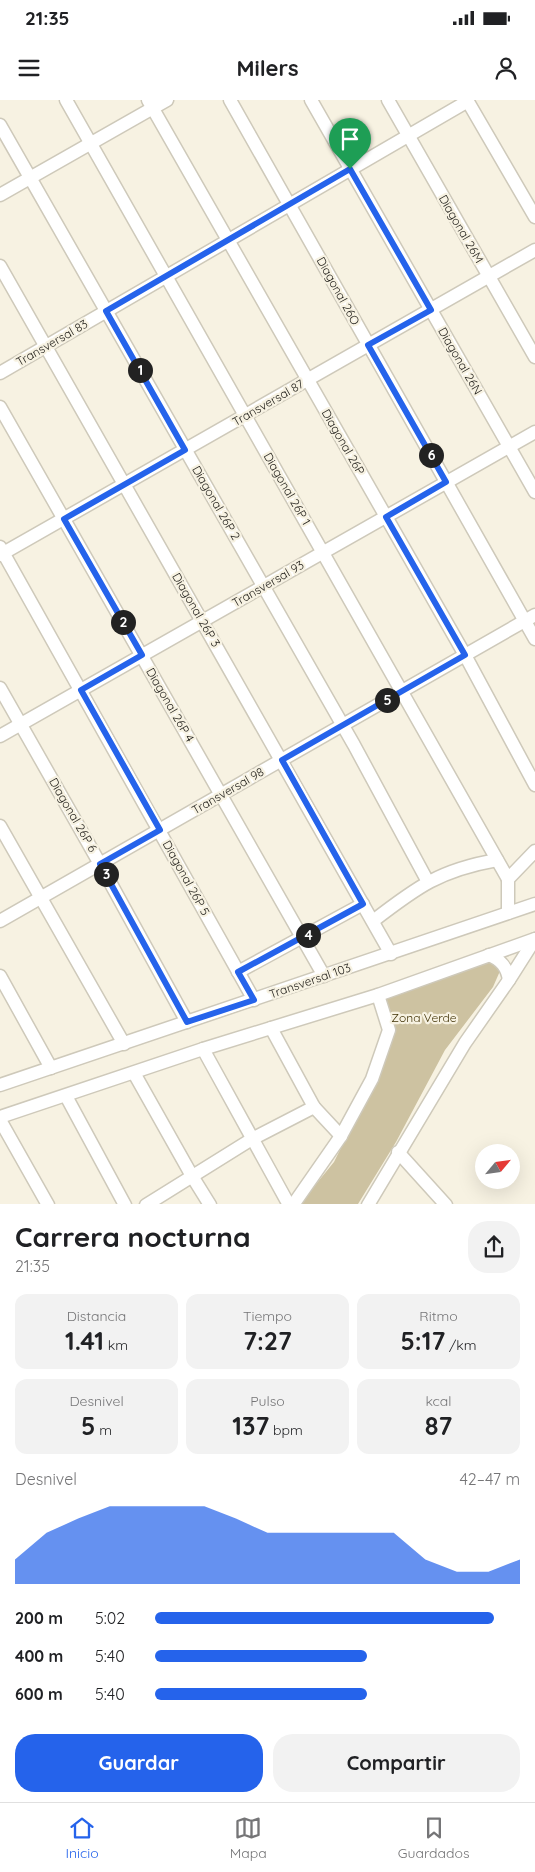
<!DOCTYPE html>
<html lang="es">
<meta charset="utf-8">
<style>
:root{--surface:#fff;--page:#f2f2f2;--text:#202124;--muted:#757577;--line:#e0e0e0;--accent:#2563eb}
body{margin:0;font-family:Quicksand,sans-serif;background:var(--page);color:var(--text);height:100vh;display:flex;flex-direction:column;font-size:19px;white-space:nowrap}
*{box-sizing:border-box;margin:0}
p{font-size:16px;color:var(--muted)}
.icon{flex:none;width:28px;height:28px;fill:none;stroke:currentColor;stroke-width:2;stroke-linecap:round;stroke-linejoin:round}
.map{position:relative;height:1104px;overflow:hidden}
.details{display:flex;flex-direction:column;background:var(--surface);flex:1}
.details>*{flex:none}
.needle{width:32px;rotate:61deg}
.controls{position:absolute;left:475px;top:1044px;display:grid;gap:10px}
.controls a{display:grid;place-items:center;width:45px;height:45px;border-radius:50%;background:var(--surface);box-shadow:0 5px 20px #0002;font-size:25px}
.pin{position:absolute;display:grid;place-items:center;width:42px;height:42px;color:#fff;margin:-51px -21px;border-radius:50% 50% 50% 0;rotate:-45deg;box-shadow:0 0 5px #0007}
.pin .icon{rotate:45deg}
.km{position:absolute;width:25px;height:25px;margin:-12px;border-radius:50%;background:#222;color:#fff;font-size:14px;line-height:25px;text-align:center}
.round{display:grid;place-items:center;flex:none;width:52px;height:52px;border-radius:20px;background:var(--page)}
.head{display:flex;align-items:center;justify-content:space-between;height:85px;padding:0 15px}
h1{font-size:28px;font-weight:800;line-height:38px}
.figures{display:grid;grid-template-columns:repeat(3,1fr);gap:8px;height:85px;padding:5px 15px}
.figures div{display:grid;align-content:center;border-radius:12px;background:var(--page);text-align:center}
.figures b{font-size:25px;font-weight:800}
.figures small{font-size:14px;font-weight:400}
.figures p{font-size:14px}
.chart{height:140px;padding:10px 15px}
.chart p{display:flex;justify-content:space-between}
.chart svg{width:100%;height:90px;margin-top:5px;fill:var(--accent);opacity:.7}
.button{display:flex;gap:10px;margin-top:auto;padding:10px 15px}
.button a{flex:1;height:58px;border-radius:20px;background:var(--accent);color:#fff;font-size:20px;font-weight:800;line-height:58px;text-align:center}
.button a+a{background:var(--page);color:var(--text)}
ul{padding:0 15px;list-style:none;font-size:16px}
li{display:grid;grid-template-columns:80px 60px 1fr;align-items:center;height:38px}
li i{height:12px;border-radius:6px;background:var(--accent)}
.status{display:flex;justify-content:space-between;align-items:center;height:35px;padding:0 25px;background:var(--surface);direction:ltr}
.status svg{height:14px;fill:currentColor}
header{display:flex;justify-content:space-between;align-items:center;height:65px;padding:0 15px;background:var(--surface);font-size:22px;font-weight:800}
.dock{display:flex;justify-content:space-around;align-items:center;height:70px;border-top:1px solid var(--line);background:var(--surface);font-size:14px;color:var(--muted)}
.dock a{display:grid;justify-items:center;gap:2px}
.dock .selected{color:var(--accent)}
.map>svg:first-child{display:block}
.park{fill:#cdc2a1}
.lines{fill:none;stroke-linecap:round;stroke-linejoin:round}
.minor-casing{stroke:#cec9ba;stroke-width:15}
.minor{stroke:#fff;stroke-width:12}
.route-casing{stroke:#fff;stroke-width:10}
.route{stroke:#2563eb;stroke-width:6}
.labels{text-anchor:middle;stroke-width:4.5;stroke-linejoin:round;paint-order:stroke}
.street-label{font-size:12px;fill:#25231e;stroke:#f7f2e2}
.park-label{font-size:12px;fill:#413307;stroke:#f7f2e2}
</style>
<div class="status"><b>21:35</b><svg viewBox="0 0 49 12"><path d="M0 12V9h3v3zM5 12V6h3v6zM10 12V3h3v9zM15 12V0h3v12zM26 1h20v11H26zM47 4h2v5h-2z"/></svg></div>
<header><svg class="icon" aria-label="menu" viewBox="0 0 24 24"><path d="M4 6h16M4 12h16M4 18h16"/></svg>Milers<svg class="icon" aria-label="person" viewBox="0 0 24 24"><circle cx="12" cy="8" r="4"/><path d="M4 21q1-7 8-7t8 7"/></svg></header>
<div class="map">
<svg width="535" height="1105" viewBox="0 0 535 1105">
<rect width="100%" height="100%" fill="#f7f2e2"/>
<path class="park" d="M 488,858 L 500,871 L 493,887 L 445,950 L 396,1042 L 358,1104 L 299,1105 L 334,1062 L 375,979 L 390,930 L 381,896 Z"/>
<g class="lines">
<g class="minor-casing">
<g id="minor">
<path d="M 66,0 L 508,779"/>
<path d="M 148,0 L 465,555 L 535,685"/>
<path d="M 230,0 L 535,539"/>
<path d="M 311,0 L 535,392"/>
<path d="M 388,0 L 535,257"/>
<path d="M 467,0 L 535,117"/>
<path d="M 0,25 L 354,645 L 428,782"/>
<path d="M 0,95 L 167,0"/>
<path d="M 0,166 L 391,854"/>
<path d="M 0,273 L 468,1"/>
<path d="M 0,307 L 324,876"/>
<path d="M 0,447 L 254,900"/>
<path d="M 0,455 L 535,150"/>
<path d="M 0,588 L 100,764 L 187,922"/>
<path d="M 0,636 L 535,332"/>
<path d="M 0,726 L 124,944"/>
<path d="M 508,813 L 508,779 L 535,751"/>
<path d="M 0,821 L 535,515"/>
<path d="M 373,821 C 417,787 440,770 497,760"/>
<path d="M 489,855 C 501,860 507,867 509,880"/>
<path d="M 238,872 L 363,804"/>
<path d="M 0,876 L 51,968"/>
<path d="M 271,928 L 314,1007 L 341,1036"/>
<path d="M 203,949 L 289,1105"/>
<path d="M 134,973 L 192,1076 L 210,1105"/>
<path d="M 0,985 L 535,804"/>
<path d="M 66,996 L 125,1105"/>
<path d="M 0,1017 L 203,949 L 378,895 L 535,839"/>
<path d="M 0,1020 L 48,1105"/>
<path d="M 398,1052 L 446,1105"/>
<path d="M 146,1105 L 252,1039 L 314,1007"/>
<path d="M 293,1105 L 341,1036 L 372,979 L 389,930 L 378,895"/>
<path d="M 368,1105 L 465,943 L 509,880 L 535,839"/>
</g>
</g>
<use href="#minor" class="minor"/>
</g>
<g class="lines">
<g class="route-casing">
<path id="route" d="M 350,69 L 431,210 L 368,245 L 446,382 L 386,417 L 465,555 L 282,660 L 363,804 L 238,872 L 254,900 L 187,922 L 100,764 L 160,730 L 81,590 L 142,555 L 64,419 L 185,350 L 106,211 Z"/>
</g>
<use href="#route" class="route"/>
</g>
<g class="labels">
<g class="street-label">
<text transform="translate(461 129) rotate(60)" y="4">Diagonal 26M</text>
<text transform="translate(338 191) rotate(61)" y="4">Diagonal 26O</text>
<text transform="translate(52 243) rotate(-30)" y="4">Transversal 83</text>
<text transform="translate(460 261) rotate(60)" y="4">Diagonal 26N</text>
<text transform="translate(268 303) rotate(-30)" y="4">Transversal 87</text>
<text transform="translate(343 342) rotate(60)" y="4">Diagonal 26P</text>
<text transform="translate(287 389) rotate(60)" y="4">Diagonal 26P 1</text>
<text transform="translate(216 403) rotate(60)" y="4">Diagonal 26P 2</text>
<text transform="translate(268 484) rotate(-30)" y="4">Transversal 93</text>
<text transform="translate(196 510) rotate(60)" y="4">Diagonal 26P 3</text>
<text transform="translate(170 605) rotate(60)" y="4">Diagonal 26P 4</text>
<text transform="translate(228 691) rotate(-30)" y="4">Transversal 98</text>
<text transform="translate(73 715) rotate(60)" y="4">Diagonal 26P 6</text>
<text transform="translate(186 778) rotate(61)" y="4">Diagonal 26P 5</text>
<text transform="translate(310 881) rotate(-19)" y="4">Transversal 103</text>
</g>
<g class="park-label">
<text x="424" y="922">Zona Verde</text>
</g>
</g>
</svg>
<div class="controls">
<a><svg class="needle" viewBox="-14 -14 28 28"><path d="M0-13l5 13h-10z" fill="#e53935"/><path d="M0 13l5-13h-10z" fill="#757577"/></svg></a>
</div>
<div class="pin" style="left:350px;top:69px;background:#1e9e55"><svg class="icon" aria-label="arrive" viewBox="0 0 24 24"><path d="M6 21V4h12l-3 4 3 4H6"/></svg></div>
<b class="km" style="left:140px;top:270px">1</b>
<b class="km" style="left:123px;top:522px">2</b>
<b class="km" style="left:106px;top:774px">3</b>
<b class="km" style="left:308px;top:835px">4</b>
<b class="km" style="left:387px;top:600px">5</b>
<b class="km" style="left:431px;top:355px">6</b>
</div>
<section class="details">
<div class="head"><div><h1>Carrera nocturna</h1><p>21:35</p></div><a class="round"><svg class="icon" aria-label="share" viewBox="0 0 24 24"><path d="M12 15V3M7 8l5-5 5 5M5 13v7h14v-7"/></svg></a></div>
<div class="figures">
<div><p>Distancia</p><b>1.41<small> km</small></b></div>
<div><p>Tiempo</p><b>7:27</b></div>
<div><p>Ritmo</p><b>5:17<small> /km</small></b></div>
</div>
<div class="figures">
<div><p>Desnivel</p><b>5<small> m</small></b></div>
<div><p>Pulso</p><b>137<small> bpm</small></b></div>
<div><p>kcal</p><b>87</b></div>
</div>
<div class="chart"><p><span>Desnivel</span>42–47 m</p>
<svg viewBox="0 0 160 44" preserveAspectRatio="none"><path d="M0 44V32L10 19L20 12L30 6L40 6L50 6L60 6L70 12L80 19L90 19L100 19L110 19L120 19L130 32L140 38L150 38L160 32V44z"/></svg>
</div>
<ul>
<li><b>200 m</b>5:02<i style="width:93%"></i></li>
<li><b>400 m</b>5:40<i style="width:58%"></i></li>
<li><b>600 m</b>5:40<i style="width:58%"></i></li>
</ul>
<div class="button"><a>Guardar</a><a>Compartir</a></div>
</section>
<nav class="dock">
<a class="selected"><svg class="icon" aria-label="home" viewBox="0 0 24 24"><path d="M3 11l9-7 9 7M6 9v11h12V9"/></svg>Inicio</a>
<a><svg class="icon" aria-label="map" viewBox="0 0 24 24"><path d="M3 6l6-2 6 2 6-2v14l-6 2-6-2-6 2zM9 4v14M15 6v14"/></svg>Mapa</a>
<a><svg class="icon" aria-label="saved" viewBox="0 0 24 24"><path d="M7 4h10v16l-5-4-5 4z"/></svg>Guardados</a>
</nav>
